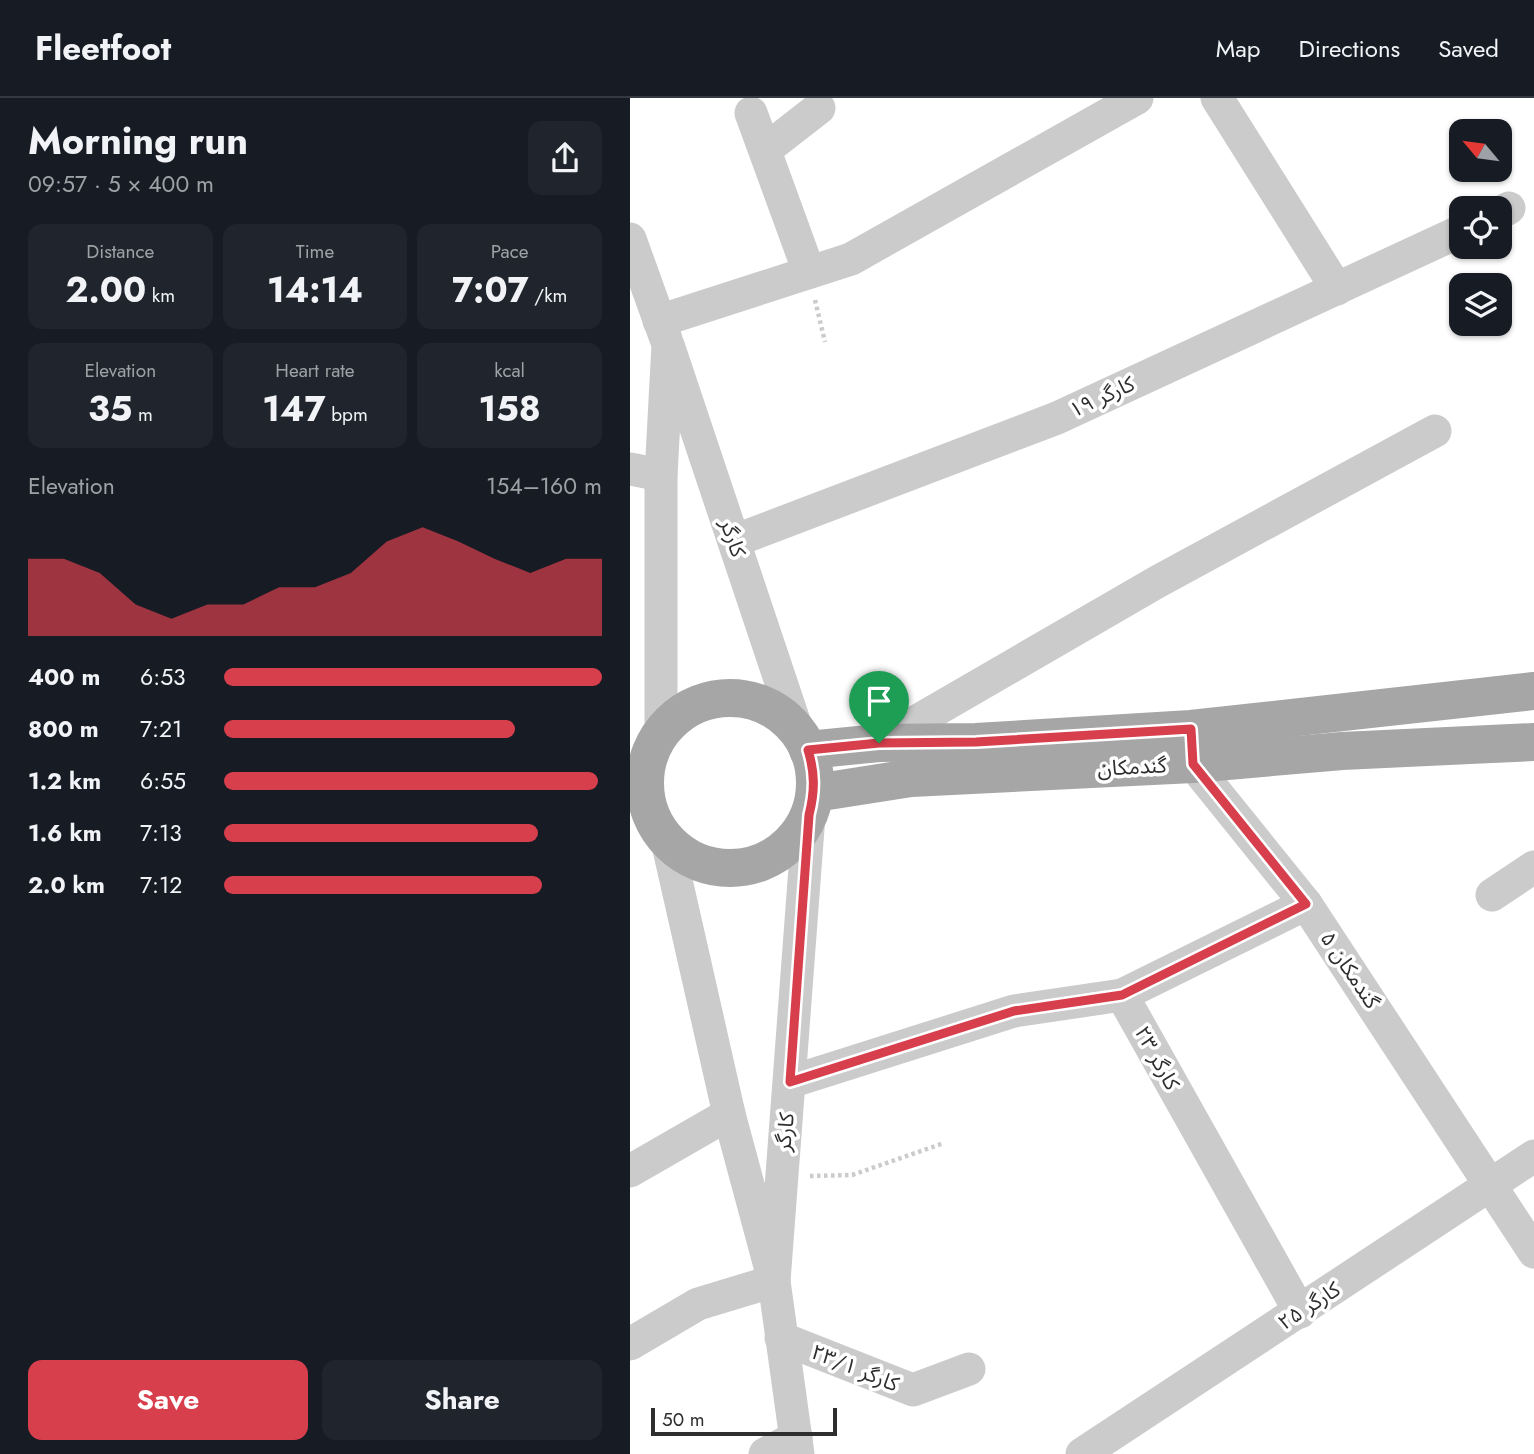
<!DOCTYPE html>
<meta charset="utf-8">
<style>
:root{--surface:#171b24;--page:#20242c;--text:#f1f3f6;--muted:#9ea1a6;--line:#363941;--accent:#d73f4d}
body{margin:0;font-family:Jost,"Noto Sans Arabic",sans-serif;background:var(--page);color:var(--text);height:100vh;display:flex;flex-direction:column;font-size:26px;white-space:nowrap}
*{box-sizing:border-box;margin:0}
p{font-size:23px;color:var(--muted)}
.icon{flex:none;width:38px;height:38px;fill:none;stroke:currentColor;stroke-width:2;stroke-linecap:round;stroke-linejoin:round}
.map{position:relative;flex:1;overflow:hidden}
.details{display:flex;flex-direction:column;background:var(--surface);width:630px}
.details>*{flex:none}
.needle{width:46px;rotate:299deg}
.controls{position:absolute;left:819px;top:21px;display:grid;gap:14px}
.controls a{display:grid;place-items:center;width:63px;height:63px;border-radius:14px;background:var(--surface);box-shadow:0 2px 5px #0004;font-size:35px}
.scale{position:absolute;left:21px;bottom:18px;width:186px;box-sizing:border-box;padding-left:7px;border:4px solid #2e2e2e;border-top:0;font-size:19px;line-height:24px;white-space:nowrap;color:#2e2e2e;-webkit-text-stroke:5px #fff;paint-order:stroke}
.pin{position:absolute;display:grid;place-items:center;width:60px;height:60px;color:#fff;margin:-72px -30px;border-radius:50% 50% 50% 0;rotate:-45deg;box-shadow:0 0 7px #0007}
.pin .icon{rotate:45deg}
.round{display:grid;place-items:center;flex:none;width:74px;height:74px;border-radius:14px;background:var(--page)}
.summary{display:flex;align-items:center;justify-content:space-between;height:119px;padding:0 28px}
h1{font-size:38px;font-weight:700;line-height:52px}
.stats{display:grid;grid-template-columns:repeat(3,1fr);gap:10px;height:119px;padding:7px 28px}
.stats div{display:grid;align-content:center;border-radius:14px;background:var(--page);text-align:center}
.stats b{font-size:35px;font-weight:700}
.stats small{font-size:19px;font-weight:400}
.stats p{font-size:19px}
.chart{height:196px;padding:14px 28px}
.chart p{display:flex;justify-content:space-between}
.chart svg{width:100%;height:126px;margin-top:7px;fill:var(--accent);opacity:.7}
.primary-button{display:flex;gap:14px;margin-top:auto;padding:14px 28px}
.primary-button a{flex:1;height:80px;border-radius:14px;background:var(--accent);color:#fff;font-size:28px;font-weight:700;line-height:80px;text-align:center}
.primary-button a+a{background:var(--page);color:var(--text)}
ul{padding:0 28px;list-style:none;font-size:23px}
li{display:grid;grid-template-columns:112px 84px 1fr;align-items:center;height:52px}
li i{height:18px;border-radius:9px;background:var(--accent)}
header{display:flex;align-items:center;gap:42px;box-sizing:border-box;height:98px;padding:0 35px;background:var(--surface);border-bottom:2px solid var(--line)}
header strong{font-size:33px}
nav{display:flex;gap:38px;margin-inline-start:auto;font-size:24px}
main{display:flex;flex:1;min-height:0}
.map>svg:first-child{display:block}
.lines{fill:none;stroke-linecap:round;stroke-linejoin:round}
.path{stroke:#cbcbcb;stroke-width:4.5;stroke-dasharray:3.5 3.5;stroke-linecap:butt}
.minor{stroke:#cbcbcb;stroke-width:33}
.major{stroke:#a6a6a6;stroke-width:38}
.route-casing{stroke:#fff;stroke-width:14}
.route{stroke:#d73f4d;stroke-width:9}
.labels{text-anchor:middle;stroke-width:7;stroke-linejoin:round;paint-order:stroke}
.street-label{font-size:21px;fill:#2e2e2e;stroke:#fff}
</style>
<header>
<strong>Fleetfoot</strong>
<nav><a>Map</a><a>Directions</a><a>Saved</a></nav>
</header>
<main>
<section class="details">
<div class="summary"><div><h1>Morning run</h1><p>09:57 · 5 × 400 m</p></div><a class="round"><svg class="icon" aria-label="share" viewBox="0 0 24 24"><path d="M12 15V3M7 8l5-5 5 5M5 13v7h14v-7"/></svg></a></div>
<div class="stats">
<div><p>Distance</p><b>2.00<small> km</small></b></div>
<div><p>Time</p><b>14:14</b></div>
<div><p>Pace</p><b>7:07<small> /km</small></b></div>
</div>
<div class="stats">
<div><p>Elevation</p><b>35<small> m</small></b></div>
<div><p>Heart rate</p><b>147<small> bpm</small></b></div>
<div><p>kcal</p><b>158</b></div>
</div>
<div class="chart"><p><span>Elevation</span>154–160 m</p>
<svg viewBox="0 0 160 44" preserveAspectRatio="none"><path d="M0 44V17L10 17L20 22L30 33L40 38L50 33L60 33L70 27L80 27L90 22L100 11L110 6L120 11L130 17L140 22L150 17L160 17V44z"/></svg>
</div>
<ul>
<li><b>400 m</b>6:53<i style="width:100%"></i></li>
<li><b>800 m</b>7:21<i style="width:77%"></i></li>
<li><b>1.2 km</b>6:55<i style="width:99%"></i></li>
<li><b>1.6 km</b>7:13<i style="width:83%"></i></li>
<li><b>2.0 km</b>7:12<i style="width:84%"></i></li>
</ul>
<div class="primary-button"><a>Save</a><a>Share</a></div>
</section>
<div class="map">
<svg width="904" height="1356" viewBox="0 0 904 1356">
<rect width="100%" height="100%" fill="#fff"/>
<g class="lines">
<g class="path">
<path d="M 185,202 L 195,244"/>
<path d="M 180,1078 L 222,1077 L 314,1045"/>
</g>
<g class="minor">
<path d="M 587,0 L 707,191"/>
<path d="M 121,15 L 179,174"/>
<path d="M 135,52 L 189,10"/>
<path d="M 870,115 L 879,110"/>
<path d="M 0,141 L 36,241"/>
<path d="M 29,223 L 221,161 L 507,0"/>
<path d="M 0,371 L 31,377"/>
<path d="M 104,443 L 427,320 L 831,133"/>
<path d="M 31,634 L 31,377 L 38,247 L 167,632"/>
<path d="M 249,645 L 527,484 L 805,333"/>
<path d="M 563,666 L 676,806 L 904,1154"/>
<path d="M 36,738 L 99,1016 L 144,1183 L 179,717"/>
<path d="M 862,797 L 904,769"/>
<path d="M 492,897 L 676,806"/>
<path d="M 160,984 L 384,913 L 492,897 L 670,1214"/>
<path d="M 0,1073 L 99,1016"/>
<path d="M 151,1240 L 283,1292 L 339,1271"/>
<path d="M 0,1246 L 68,1206 L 144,1183 L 168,1356"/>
<path d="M 135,1356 L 166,1339"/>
<path d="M 452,1356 L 904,1058"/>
</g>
<g class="major">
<circle cx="100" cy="685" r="85"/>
<path d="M 178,652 L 249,645 L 346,644 L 561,631 L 904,593"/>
<path d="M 185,695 L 281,680 L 563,666 L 712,653 L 904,644"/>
</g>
</g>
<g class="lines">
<g class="route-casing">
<path id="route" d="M 561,631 L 563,666 L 676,806 L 492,897 L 384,913 L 160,984 L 179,717 C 185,693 185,675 178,652 L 249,645 L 346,644 Z"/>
</g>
<use href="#route" class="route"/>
</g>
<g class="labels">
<g class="street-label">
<text transform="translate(472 299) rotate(-25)" y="7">کارگر ۱۹</text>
<text transform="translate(103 440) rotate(71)" y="7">کارگر</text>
<text transform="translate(502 669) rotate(-3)" y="7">گندمکان</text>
<text transform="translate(720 872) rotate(56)" y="7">گندمکان ۵</text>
<text transform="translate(527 960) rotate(61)" y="7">کارگر ۲۳</text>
<text transform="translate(155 1034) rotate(-84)" y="7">کارگر</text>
<text transform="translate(679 1208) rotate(-33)" y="7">کارگر ۲۵</text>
<text transform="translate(225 1270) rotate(22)" y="7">کارگر ۲۳/۱</text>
</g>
</g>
</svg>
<div class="controls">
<a><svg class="needle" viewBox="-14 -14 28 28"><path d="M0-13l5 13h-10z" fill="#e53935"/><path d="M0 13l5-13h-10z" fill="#9ea1a6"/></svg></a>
<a><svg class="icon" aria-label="locate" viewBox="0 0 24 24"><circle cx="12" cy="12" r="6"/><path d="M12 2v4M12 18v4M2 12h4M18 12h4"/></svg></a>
<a><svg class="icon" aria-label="layers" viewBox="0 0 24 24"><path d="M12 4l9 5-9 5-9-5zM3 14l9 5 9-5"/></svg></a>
</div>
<div class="scale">50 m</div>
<div class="pin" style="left:249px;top:645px;background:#1e9e55"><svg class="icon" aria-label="arrive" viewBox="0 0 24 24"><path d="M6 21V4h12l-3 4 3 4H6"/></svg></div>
</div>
</main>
